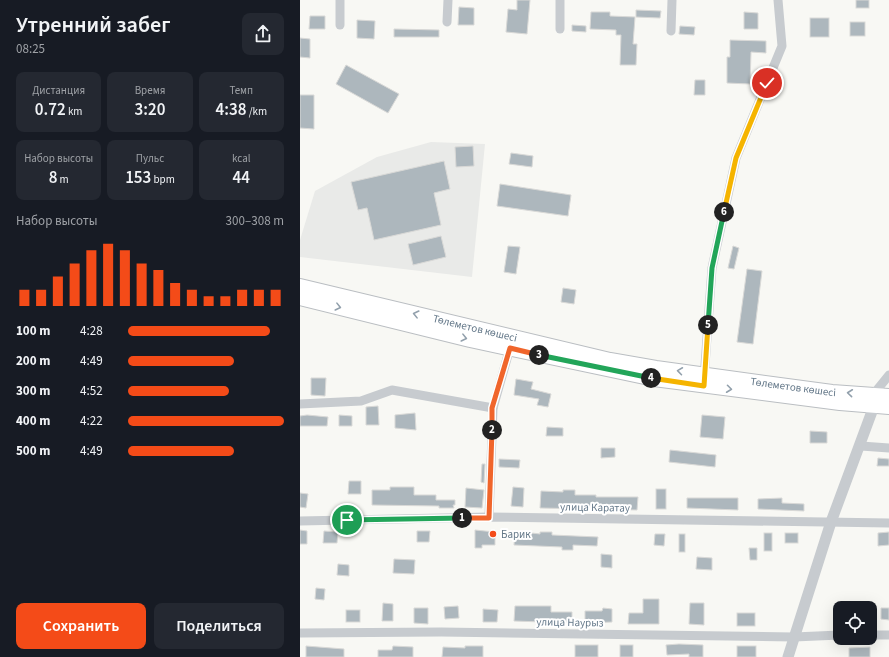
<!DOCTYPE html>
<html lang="ru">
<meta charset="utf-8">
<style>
:root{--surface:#171b24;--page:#242831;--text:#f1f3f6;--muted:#9ea1a6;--accent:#f44b18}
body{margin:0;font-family:"Source Sans 3",sans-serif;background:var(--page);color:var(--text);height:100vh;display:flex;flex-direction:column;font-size:15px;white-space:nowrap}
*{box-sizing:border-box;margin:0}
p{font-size:13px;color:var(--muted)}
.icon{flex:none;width:22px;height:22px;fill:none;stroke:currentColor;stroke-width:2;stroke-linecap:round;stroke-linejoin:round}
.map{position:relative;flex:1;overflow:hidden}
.details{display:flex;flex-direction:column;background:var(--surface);width:300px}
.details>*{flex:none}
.controls{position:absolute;left:533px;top:601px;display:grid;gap:8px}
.controls a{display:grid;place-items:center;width:44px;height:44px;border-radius:8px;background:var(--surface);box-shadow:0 4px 16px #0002;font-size:20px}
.pin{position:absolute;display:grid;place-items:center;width:34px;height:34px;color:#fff;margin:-17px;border:2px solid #fff;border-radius:50%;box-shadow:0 1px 4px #0007}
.km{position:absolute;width:20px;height:20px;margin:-10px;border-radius:50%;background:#222;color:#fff;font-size:11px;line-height:20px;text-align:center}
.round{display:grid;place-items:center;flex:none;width:42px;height:42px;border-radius:8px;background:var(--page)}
.head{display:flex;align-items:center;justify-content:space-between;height:68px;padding:0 16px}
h1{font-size:22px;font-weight:600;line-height:30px}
.stats{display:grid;grid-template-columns:repeat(3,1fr);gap:6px;height:68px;padding:4px 16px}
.stats div{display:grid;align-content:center;border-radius:8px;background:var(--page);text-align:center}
.stats b{font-size:17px;font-weight:600}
.stats small{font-size:11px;font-weight:400}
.stats p{font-size:11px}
.chart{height:112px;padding:8px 16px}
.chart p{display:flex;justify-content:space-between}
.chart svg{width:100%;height:72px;margin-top:4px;stroke:var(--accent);stroke-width:6}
.primary-button{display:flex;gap:8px;margin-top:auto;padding:8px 16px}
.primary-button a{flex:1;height:46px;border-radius:8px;background:var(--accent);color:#fff;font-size:16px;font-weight:600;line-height:46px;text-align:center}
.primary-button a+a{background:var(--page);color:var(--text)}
ul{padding:0 16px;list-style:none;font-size:13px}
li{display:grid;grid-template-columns:64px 48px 1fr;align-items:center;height:30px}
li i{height:10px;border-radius:5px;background:var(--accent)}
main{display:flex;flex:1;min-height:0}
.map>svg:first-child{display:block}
.built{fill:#e9eae8}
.building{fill:#adb7bd;stroke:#d9d9d7}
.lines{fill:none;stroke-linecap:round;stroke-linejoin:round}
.primary-casing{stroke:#babec2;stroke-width:16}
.minor{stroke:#c7cbcf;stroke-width:9}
.tertiary{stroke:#c7cbcf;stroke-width:11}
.primary{stroke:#fff;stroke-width:14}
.oneway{stroke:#92a0ac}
.split-1-casing{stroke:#fff;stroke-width:8}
.split-2-casing{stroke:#fff;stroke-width:8}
.split-3-casing{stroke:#fff;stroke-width:8}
.split-4-casing{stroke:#fff;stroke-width:8}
.split-5-casing{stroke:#fff;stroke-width:8}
.split-6-casing{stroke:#fff;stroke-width:8}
.split-7-casing{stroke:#fff;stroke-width:8}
.split-1{stroke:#22a559;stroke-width:5}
.split-2{stroke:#f0652b;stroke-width:5}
.split-3{stroke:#f0652b;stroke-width:5}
.split-4{stroke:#22a559;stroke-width:5}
.split-5{stroke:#f5b400;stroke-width:5}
.split-6{stroke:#22a559;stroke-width:5}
.split-7{stroke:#f5b400;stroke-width:5}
.poi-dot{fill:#f44b18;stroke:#fff;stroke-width:1.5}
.labels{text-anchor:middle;stroke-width:4;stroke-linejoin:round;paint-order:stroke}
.street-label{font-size:11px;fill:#647889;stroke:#fff}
.poi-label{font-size:11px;fill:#647889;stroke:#fff;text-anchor:start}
</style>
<main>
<section class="details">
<div class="head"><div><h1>Утренний забег</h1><p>08:25</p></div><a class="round"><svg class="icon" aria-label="share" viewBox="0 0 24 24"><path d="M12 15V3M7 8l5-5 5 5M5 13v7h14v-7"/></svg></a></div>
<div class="stats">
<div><p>Дистанция</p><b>0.72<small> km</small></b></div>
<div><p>Время</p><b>3:20</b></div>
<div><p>Темп</p><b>4:38<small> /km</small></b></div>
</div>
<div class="stats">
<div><p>Набор высоты</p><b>8<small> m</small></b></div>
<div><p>Пульс</p><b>153<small> bpm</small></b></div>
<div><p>kcal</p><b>44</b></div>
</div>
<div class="chart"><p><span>Набор высоты</span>300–308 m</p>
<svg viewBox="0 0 160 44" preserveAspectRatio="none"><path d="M5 44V34M15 44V34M25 44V26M35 44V18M45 44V10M55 44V6M65 44V10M75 44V18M85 44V22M95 44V30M105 44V34M115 44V38M125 44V38M135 44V34M145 44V34M155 44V34"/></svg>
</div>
<ul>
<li><b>100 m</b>4:28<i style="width:91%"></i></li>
<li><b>200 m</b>4:49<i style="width:68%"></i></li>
<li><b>300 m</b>4:52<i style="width:65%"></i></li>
<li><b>400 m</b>4:22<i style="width:100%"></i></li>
<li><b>500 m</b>4:49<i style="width:68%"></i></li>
</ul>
<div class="primary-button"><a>Сохранить</a><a>Поделиться</a></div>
</section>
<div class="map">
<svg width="589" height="657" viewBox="0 0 589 657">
<rect width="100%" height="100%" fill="#f8f8f4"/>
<path class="built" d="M 131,142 L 185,144 L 172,277 L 0,257 L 0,240 L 15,191 L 77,157 Z"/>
<g class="building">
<path d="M 217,0 L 230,0 L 227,34 L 206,32 L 208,9 L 217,10 Z"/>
<rect x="556" y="0" width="13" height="8"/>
<path d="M 159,7 L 174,8 L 174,25 L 158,25 Z"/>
<path d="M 336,10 L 361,11 L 360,18 L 336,17 Z"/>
<path d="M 291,12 L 310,12 L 310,16 L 335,17 L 333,44 L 337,44 L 336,65 L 320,65 L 321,35 L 316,35 L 316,30 L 290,29 Z"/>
<path d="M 444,12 L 458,13 L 458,29 L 444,29 Z"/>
<path d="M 10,16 L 25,16 L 25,29 L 9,29 Z"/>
<rect x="510" y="18" width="19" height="19"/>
<path d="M 57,20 L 75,21 L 74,39 L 57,38 Z"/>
<rect x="550" y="22" width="15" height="14"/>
<path d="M 272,25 L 286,26 L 286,32 L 272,31 Z"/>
<path d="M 380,26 L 395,27 L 394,35 L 379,34 Z"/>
<path d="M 94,29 L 139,30 L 139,37 L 94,37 Z"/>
<path d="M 0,38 L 10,39 L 10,58 L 0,57 Z"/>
<path d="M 430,40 L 466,41 L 466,53 L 451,52 L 450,84 L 427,83 L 427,57 L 430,57 Z"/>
<path d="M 46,65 L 99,94 L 88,113 L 36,84 Z"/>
<path d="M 395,80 L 405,80 L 405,95 L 394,95 Z"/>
<path d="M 0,95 L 14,95 L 14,129 L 0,128 Z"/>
<path d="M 173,146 L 174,166 L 156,167 L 155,147 Z"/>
<path d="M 211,153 L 233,156 L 232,167 L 209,164 Z"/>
<path d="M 144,161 L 150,189 L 134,193 L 141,225 L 74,240 L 67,208 L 58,210 L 51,182 Z"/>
<path d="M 200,184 L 271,195 L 268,216 L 197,206 Z"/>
<path d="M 141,236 L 146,257 L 113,265 L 108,244 Z"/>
<path d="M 208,246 L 220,247 L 216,274 L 204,272 Z"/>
<path d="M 433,246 L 439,248 L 434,269 L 428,268 Z"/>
<path d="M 447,269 L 462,271 L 453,344 L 437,342 Z"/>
<path d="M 263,288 L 276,290 L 274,304 L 261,302 Z"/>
<path d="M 11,378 L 26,378 L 25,396 L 11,395 Z"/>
<path d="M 216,379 L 233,382 L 231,389 L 251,394 L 248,407 L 237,405 L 239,399 L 214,395 Z"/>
<path d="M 78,406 L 79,425 L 66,425 L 66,407 Z"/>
<path d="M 115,413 L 116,430 L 95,428 L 95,415 Z"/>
<path d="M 7,415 L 28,417 L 27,426 L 0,426 L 0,416 Z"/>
<path d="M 39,415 L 52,416 L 52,426 L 39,426 Z"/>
<path d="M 402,415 L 425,417 L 423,439 L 400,437 Z"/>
<path d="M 247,427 L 263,428 L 263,436 L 246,436 Z"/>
<path d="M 510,431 L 527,432 L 527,443 L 510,443 Z"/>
<path d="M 301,448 L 315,448 L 315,457 L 301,458 Z"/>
<path d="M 370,450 L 416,455 L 415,467 L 369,462 Z"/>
<path d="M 578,458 L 589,459 L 589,466 L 577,466 Z"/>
<path d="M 199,459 L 220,460 L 219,468 L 199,467 Z"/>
<path d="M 182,464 L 185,464 L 184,483 L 181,482 Z"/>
<path d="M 49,481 L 61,481 L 61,494 L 48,494 Z"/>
<path d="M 90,487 L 114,487 L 114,495 L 136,495 L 136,500 L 155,500 L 155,505 L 153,505 L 154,508 L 139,508 L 139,506 L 72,505 L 72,490 L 90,490 Z"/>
<path d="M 213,487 L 224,488 L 223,507 L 211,506 Z"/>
<path d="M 166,488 L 184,490 L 182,508 L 165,507 Z"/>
<rect x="356" y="489" width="10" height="20"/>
<path d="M 263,490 L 275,490 L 275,495 L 296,495 L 296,497 L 338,497 L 337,510 L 240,508 L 241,491 L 263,492 Z"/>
<path d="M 0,493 L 8,494 L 6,508 L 0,507 Z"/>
<path d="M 387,498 L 438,498 L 438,510 L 387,508 Z"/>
<path d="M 482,498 L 482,503 L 504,504 L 504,511 L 458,509 L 458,499 Z"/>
<path d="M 0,530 L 7,531 L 7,544 L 0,544 Z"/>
<path d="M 175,530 L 195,532 L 195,545 L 182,545 L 182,548 L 175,548 Z"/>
<path d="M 24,531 L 38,532 L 37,543 L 23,543 Z"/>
<path d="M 117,531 L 130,531 L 129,542 L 117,542 Z"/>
<path d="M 215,531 L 240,534 L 240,532 L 252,532 L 252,535 L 298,537 L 297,546 L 273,545 L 273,550 L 262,550 L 262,547 L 214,545 Z"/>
<path d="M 589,532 L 589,545 L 578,546 L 578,533 Z"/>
<rect x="464" y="533" width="8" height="18"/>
<rect x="485" y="533" width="13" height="10"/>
<path d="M 355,534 L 365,534 L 364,546 L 354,545 Z"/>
<rect x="379" y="534" width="6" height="18"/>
<path d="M 449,548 L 457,548 L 457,560 L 450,560 Z"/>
<path d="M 301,554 L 312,555 L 312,568 L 301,567 Z"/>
<path d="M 397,557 L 412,558 L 412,570 L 396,569 Z"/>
<path d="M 94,559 L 115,560 L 114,574 L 93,573 Z"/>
<path d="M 38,564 L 49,565 L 49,576 L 37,575 Z"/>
<path d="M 16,588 L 25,589 L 24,600 L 15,599 Z"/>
<path d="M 343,599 L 359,599 L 359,624 L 328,624 L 329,613 L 343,613 Z"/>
<path d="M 83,603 L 93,604 L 93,621 L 82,621 Z"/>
<path d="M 390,603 L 404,603 L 404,625 L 389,624 Z"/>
<path d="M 158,606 L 159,618 L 145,619 L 144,607 Z"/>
<path d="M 215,606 L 251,606 L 251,612 L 272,612 L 272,623 L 214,621 Z"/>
<path d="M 114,608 L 128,608 L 128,624 L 114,623 Z"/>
<path d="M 303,608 L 312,609 L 312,622 L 285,623 L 285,611 L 302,611 Z"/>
<path d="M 581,608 L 589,608 L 589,620 L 581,619 Z"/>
<path d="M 183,609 L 198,610 L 197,622 L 183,622 Z"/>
<rect x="46" y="610" width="14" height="12"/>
<rect x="437" y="613" width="18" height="13"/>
<path d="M 379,644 L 403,645 L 403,657 L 389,657 L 389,654 L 367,655 L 366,645 Z"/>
<rect x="275" y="645" width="23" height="12"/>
<rect x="320" y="645" width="13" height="12"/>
<path d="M 6,646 L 44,649 L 44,657 L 6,657 Z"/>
<path d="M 93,646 L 113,647 L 113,657 L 78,657 L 78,650 L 92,650 Z"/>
<path d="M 165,646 L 183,646 L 183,657 L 142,657 L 143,647 L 165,648 Z"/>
<rect x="437" y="646" width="19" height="11"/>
<path d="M 570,647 L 570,657 L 549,657 L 549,648 Z"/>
</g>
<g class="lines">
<g class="primary-casing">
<g id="primary">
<path id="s1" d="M 0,286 L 310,360 L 356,368 L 532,392 L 589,396"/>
<path d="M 0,298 L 170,340 L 354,379 L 540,403 L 589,407"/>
</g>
</g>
<g class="minor">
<path d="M 147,22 L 148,0"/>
<path d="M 40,25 L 40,0"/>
<path d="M 260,29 L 260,0"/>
<path d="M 371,31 L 372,0"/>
<path d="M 404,379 L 412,268 L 436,158 L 482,46 L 478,0"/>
<path d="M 572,396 L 589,375"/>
<path d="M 0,404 L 61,401 L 92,390 L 193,408"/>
<path d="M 561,446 L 589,448"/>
<path d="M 189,517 L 193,408 L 210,348"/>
<path d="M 0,521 L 189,517 L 589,523"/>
<path d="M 0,633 L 141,632 L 494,637 L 540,635"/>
<path d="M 570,635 L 589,635"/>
</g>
<path class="tertiary" d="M 488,657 L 531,522 L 574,406"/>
<use href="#primary" class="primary"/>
</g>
<defs><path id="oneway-chevron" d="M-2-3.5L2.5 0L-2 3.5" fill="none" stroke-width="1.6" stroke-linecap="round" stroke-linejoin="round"/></defs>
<g class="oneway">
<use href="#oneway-chevron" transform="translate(38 307) rotate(14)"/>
<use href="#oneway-chevron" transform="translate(116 314) rotate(-166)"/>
<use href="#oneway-chevron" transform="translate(164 338) rotate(14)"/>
<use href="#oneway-chevron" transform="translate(380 371) rotate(-172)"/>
<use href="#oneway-chevron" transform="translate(429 389) rotate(7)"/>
<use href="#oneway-chevron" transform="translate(550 393) rotate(-174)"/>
</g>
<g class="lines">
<g class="split-1-casing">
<path id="split-1" d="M 47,520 L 162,518"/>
</g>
<g class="split-2-casing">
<path id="split-2" d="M 162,518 L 189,518 L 192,430"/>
</g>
<g class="split-3-casing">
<path id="split-3" d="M 192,430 L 192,408 L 210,348 L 239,355"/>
</g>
<g class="split-4-casing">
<path id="split-4" d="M 239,355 L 351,378"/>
</g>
<g class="split-5-casing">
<path id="split-5" d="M 351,378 L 404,386 L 408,325"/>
</g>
<g class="split-6-casing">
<path id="split-6" d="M 408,325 L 412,268 L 424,212"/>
</g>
<g class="split-7-casing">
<path id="split-7" d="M 424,212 L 436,158 L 467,83"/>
</g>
<use href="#split-1" class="split-1"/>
<use href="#split-2" class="split-2"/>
<use href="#split-3" class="split-3"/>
<use href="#split-4" class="split-4"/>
<use href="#split-5" class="split-5"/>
<use href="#split-6" class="split-6"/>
<use href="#split-7" class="split-7"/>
</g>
<circle class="poi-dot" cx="193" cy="534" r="4"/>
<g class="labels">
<g class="street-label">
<text dy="4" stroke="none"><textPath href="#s1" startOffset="180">Төлеметов көшесі</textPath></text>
<text dy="4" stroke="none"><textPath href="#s1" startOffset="504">Төлеметов көшесі</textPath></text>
<text transform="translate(295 507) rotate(1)" y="4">улица Каратау</text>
<text transform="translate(270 622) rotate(1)" y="4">улица Наурыз</text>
</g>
<g class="poi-label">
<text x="201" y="538">Барик</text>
</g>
</g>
</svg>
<div class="controls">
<a><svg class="icon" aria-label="locate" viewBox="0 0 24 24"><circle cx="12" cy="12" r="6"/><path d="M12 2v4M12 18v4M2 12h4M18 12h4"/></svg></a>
</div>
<div class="pin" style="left:47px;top:520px;background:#1e9e55"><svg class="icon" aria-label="arrive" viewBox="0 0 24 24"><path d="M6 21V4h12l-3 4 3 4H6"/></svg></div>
<div class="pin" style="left:467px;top:83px;background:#d93025"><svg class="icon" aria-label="check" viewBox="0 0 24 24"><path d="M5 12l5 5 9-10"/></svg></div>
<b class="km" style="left:162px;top:518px">1</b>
<b class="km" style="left:192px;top:430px">2</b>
<b class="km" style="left:239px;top:355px">3</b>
<b class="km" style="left:351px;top:378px">4</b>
<b class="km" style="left:408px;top:325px">5</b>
<b class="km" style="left:424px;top:212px">6</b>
</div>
</main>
